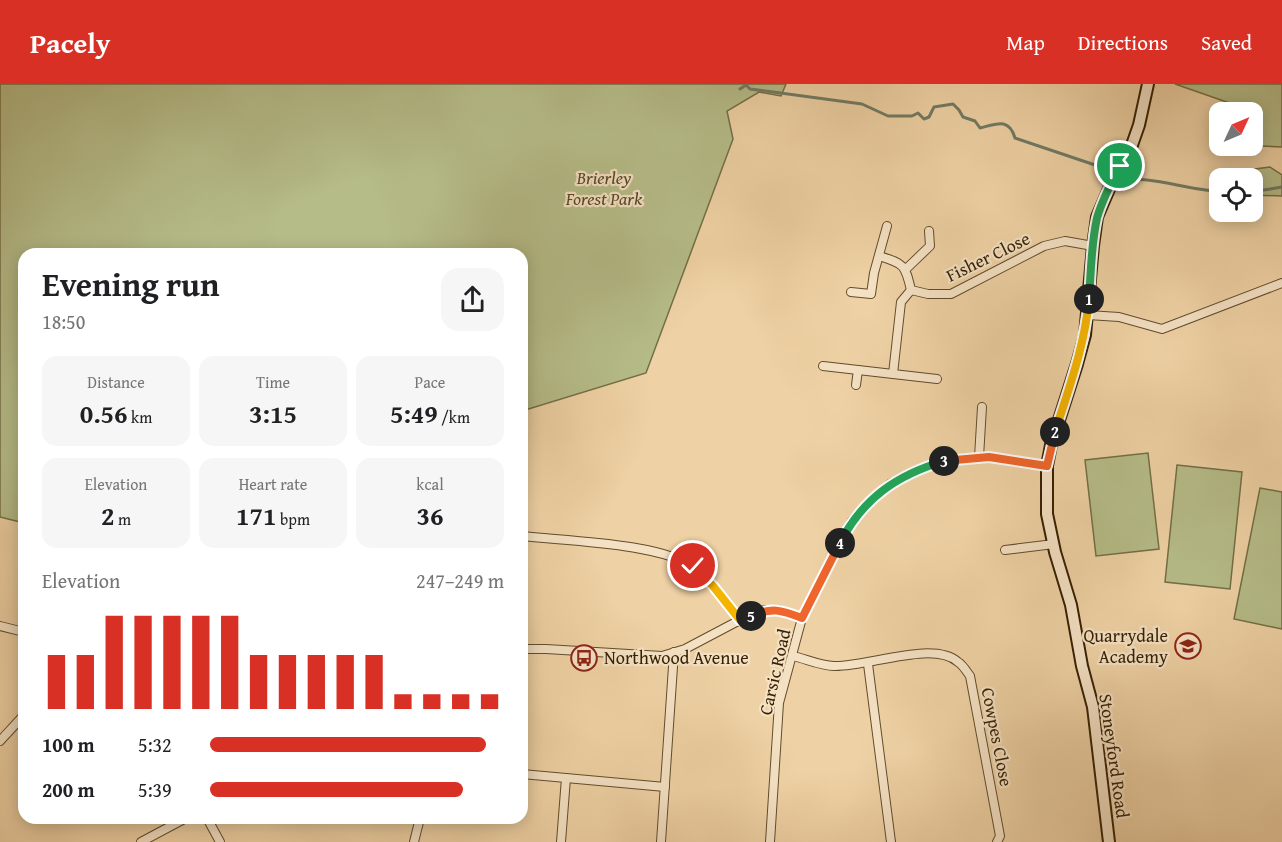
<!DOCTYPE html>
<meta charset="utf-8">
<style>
:root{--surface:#fff;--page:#f6f6f6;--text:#202124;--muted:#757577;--accent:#d93025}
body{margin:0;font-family:"Gentium Book Plus",serif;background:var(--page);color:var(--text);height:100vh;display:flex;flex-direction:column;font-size:22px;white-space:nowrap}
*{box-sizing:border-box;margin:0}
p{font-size:20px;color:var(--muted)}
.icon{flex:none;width:33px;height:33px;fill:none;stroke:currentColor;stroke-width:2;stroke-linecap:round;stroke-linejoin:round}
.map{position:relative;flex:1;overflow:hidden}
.drawer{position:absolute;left:18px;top:164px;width:510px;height:576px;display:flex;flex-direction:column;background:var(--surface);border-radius:18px;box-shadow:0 3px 15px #0003}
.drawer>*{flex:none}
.needle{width:39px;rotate:46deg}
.tools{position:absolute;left:1209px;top:18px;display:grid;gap:12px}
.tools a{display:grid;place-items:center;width:54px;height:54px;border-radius:12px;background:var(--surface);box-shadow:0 3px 15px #0003;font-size:30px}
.pin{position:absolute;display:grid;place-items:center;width:51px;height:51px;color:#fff;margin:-26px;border:3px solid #fff;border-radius:50%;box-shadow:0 2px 6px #0007}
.km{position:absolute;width:30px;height:30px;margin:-15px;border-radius:50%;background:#222;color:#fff;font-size:16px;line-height:30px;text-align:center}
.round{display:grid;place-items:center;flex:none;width:63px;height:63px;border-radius:18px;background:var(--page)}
.headline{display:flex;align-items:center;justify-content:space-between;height:102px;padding:0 24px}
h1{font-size:33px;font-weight:700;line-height:45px}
.metrics{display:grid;grid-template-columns:repeat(3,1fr);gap:9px;height:102px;padding:6px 24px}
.metrics div{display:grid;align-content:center;border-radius:15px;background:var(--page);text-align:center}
.metrics b{font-size:26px;font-weight:700}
.metrics small{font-size:16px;font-weight:400}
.metrics p{font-size:16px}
.chart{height:168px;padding:12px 24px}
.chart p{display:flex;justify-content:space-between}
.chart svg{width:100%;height:108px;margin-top:6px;stroke:var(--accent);stroke-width:6}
ul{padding:0 24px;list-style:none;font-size:20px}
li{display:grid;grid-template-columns:96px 72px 1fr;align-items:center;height:45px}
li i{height:15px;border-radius:8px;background:var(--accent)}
header{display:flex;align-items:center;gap:36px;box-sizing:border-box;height:84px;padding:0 30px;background:var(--accent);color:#fff}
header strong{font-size:28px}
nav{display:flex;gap:33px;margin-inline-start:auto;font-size:21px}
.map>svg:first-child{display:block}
.green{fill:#b5bc88;stroke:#746e45;stroke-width:1.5}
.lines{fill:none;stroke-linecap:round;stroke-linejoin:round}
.stream{stroke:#717a64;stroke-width:3}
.street-casing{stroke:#624c2a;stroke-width:10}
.secondary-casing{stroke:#341f02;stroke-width:14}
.street{stroke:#f4e1c4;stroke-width:8}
.secondary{stroke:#f4e1c4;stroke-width:10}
.split-1-casing{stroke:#fff;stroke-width:12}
.split-2-casing{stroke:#fff;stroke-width:12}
.split-3-casing{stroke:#fff;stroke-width:12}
.split-4-casing{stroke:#fff;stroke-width:12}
.split-5-casing{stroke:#fff;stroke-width:12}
.split-6-casing{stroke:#fff;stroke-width:12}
.split-1{stroke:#22a559;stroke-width:8}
.split-2{stroke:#f5b400;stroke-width:8}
.split-3{stroke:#f0652b;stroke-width:8}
.split-4{stroke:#22a559;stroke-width:8}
.split-5{stroke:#f0652b;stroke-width:8}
.split-6{stroke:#f5b400;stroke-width:8}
.labels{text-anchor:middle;stroke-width:4.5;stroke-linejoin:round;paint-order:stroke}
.park-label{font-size:18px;font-style:italic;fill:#544624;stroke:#f4e1c4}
.street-label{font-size:18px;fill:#341f02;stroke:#f4e1c4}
.poi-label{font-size:18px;fill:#341f02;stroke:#f4e1c4;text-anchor:end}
</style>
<header>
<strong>Pacely</strong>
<nav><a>Map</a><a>Directions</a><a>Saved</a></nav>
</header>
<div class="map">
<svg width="1282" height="758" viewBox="0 0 1282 758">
<rect width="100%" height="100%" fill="#eed1a4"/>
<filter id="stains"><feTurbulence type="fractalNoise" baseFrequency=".00333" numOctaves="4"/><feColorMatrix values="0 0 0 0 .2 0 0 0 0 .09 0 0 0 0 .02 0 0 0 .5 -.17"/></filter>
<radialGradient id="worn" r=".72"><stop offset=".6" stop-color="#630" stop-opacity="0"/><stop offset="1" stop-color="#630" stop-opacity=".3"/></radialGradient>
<g class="green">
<path d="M 0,0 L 786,0 L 781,12 L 759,8 L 727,27 L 733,55 L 646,289 L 522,327 L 522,170 L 24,170 L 24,439 L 0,433 Z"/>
<path d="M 1175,0 L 1282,0 L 1282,63 L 1261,62 L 1253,47 L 1252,28 L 1244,28 L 1244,24 Z"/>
<path d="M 1270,83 L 1282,91 L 1282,112 L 1253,111 L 1255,85 Z"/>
<path d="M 1148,369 L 1159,465 L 1096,472 L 1085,376 Z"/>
<path d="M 1177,381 L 1242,388 L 1230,505 L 1165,498 Z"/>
<path d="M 1260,404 L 1282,408 L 1282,545 L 1234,535 Z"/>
</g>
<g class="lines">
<g class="stream">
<path d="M 740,5 L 746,1 L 750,5 L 862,20 L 888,32 L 912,32 L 918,29 L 924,35 L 929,33 L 934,23 L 953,20 L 959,26 L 963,33 L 975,37 L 980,44 C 996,40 1009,33 1015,54 L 1098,82 L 1105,88 L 1112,90"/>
<path d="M 1119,92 C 1129,95 1137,95 1147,96 C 1171,98 1195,107 1220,107"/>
<path d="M 1264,106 L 1282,103"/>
<path d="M 1252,108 L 1256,107"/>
</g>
<g class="street-casing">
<g id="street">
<path d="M 879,172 C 904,180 905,180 911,206"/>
<path d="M 906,185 L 930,162 L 929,147"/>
<path d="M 851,208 L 871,210 L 874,189 L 887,142"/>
<path d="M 1088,231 L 1119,233 L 1162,245 L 1282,199"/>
<path d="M 823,282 L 937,295"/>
<path d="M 893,290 L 901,218 L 911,206 L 928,210 L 951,210 L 1044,162 L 1065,157 L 1093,162"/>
<path d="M 856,301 L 858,286"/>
<path d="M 979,373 L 982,323"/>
<path d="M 522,452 C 564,457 663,459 694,484 C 712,498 726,519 740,536"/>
<path d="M 1005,466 L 1054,460"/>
<path d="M 0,542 L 24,548"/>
<path d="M 522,565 L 546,565 L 662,572 L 685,565 L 740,536 L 764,526 L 778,526 L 802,534"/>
<path d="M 793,572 C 806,575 821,582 834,582 C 868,583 933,556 958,578 C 963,581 967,588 970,592 L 1000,752 L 997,758"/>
<path d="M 868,580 L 891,758"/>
<path d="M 0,657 L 24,631"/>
<path d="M 522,690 L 665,703"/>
<path d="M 207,734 L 220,758"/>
<path d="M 141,758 L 186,734"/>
<path d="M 414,758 L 420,734"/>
<path d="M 561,758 L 566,694"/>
<path d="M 661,758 L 674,568"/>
<path d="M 770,758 L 779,619 L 802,534 L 852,437 L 864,423 L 890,400 L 917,386 L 947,376 L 989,373 L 1047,382"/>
</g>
</g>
<g class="secondary-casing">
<path id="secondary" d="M 1109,758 L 1093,623 L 1082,582 L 1071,521 L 1055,468 L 1047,430 L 1047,382 L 1051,361 L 1077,280 L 1085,251 L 1093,162 L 1097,133 L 1112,98 L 1132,61 L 1139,41 L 1148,0"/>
</g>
<use href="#street" class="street"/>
<use href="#secondary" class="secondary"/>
</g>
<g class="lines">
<g class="split-1-casing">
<path id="split-1" d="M 1089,215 C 1091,188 1091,161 1097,134 C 1102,116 1111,99 1120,82"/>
</g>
<g class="split-2-casing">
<path id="split-2" d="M 1055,348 C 1069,304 1085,261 1089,215"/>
</g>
<g class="split-3-casing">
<path id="split-3" d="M 944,377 L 989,373 L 1047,382 L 1055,348"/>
</g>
<g class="split-4-casing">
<path id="split-4" d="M 840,459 C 863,414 897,391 944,377"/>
</g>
<g class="split-5-casing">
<path id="split-5" d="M 751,532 C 772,523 781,526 802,534 L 840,459"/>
</g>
<g class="split-6-casing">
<path id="split-6" d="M 693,482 L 713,502 L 740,536 L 751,532"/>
</g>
<use href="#split-1" class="split-1"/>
<use href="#split-2" class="split-2"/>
<use href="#split-3" class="split-3"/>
<use href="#split-4" class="split-4"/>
<use href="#split-5" class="split-5"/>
<use href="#split-6" class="split-6"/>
</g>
<defs>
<g id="school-ring" transform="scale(1.35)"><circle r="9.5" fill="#f4e1c4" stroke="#8f2418" stroke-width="1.5"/><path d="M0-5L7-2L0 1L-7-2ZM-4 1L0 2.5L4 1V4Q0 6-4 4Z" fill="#8f2418"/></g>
<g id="bus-ring" transform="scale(1.35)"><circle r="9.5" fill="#f4e1c4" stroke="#8f2418" stroke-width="1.5"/><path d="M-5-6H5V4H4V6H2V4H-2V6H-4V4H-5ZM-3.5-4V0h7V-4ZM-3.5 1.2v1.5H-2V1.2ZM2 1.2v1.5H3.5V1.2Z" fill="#8f2418"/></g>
</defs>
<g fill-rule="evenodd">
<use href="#school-ring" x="1188" y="562"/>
<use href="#bus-ring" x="584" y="574"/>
</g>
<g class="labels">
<g class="park-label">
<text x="604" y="100">Brierley<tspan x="604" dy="21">Forest Park</tspan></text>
</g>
<g class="street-label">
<text transform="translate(988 173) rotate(-26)" y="6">Fisher Close</text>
<text transform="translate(775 588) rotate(-77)" y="6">Carsic Road</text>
<text transform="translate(997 653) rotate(79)" y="6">Cowpes Close</text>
<text transform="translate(1114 672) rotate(82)" y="6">Stoneyford Road</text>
</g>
<g class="poi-label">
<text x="1168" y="558">Quarrydale<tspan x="1168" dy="21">Academy</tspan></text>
<text x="604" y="580" text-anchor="start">Northwood Avenue</text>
</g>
</g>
<rect width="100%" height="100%" filter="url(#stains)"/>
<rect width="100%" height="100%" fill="url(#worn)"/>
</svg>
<div class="tools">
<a><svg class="needle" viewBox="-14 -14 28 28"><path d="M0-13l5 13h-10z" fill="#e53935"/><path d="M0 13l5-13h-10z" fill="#757577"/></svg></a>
<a><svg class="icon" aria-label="locate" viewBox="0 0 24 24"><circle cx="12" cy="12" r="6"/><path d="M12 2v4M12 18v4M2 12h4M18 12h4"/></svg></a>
</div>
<div class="pin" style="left:1120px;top:82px;background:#1e9e55"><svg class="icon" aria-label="arrive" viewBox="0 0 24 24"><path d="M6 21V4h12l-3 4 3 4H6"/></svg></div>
<div class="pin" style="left:693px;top:482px;background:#d93025"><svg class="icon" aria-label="check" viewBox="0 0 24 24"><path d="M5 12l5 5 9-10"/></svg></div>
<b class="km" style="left:1089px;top:215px">1</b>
<b class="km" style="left:1055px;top:348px">2</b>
<b class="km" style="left:944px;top:377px">3</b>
<b class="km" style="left:840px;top:459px">4</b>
<b class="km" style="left:751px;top:532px">5</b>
<section class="drawer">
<div class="headline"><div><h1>Evening run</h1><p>18:50</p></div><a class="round"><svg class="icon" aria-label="share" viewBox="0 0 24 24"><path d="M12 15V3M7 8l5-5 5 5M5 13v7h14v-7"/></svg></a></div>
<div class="metrics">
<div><p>Distance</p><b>0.56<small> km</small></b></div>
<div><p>Time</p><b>3:15</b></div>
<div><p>Pace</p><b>5:49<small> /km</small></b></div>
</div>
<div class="metrics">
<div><p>Elevation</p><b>2<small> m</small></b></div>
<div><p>Heart rate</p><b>171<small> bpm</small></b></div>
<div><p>kcal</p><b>36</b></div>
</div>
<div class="chart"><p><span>Elevation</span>247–249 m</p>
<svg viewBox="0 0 160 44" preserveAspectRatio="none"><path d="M5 44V22M15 44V22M25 44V6M35 44V6M45 44V6M55 44V6M65 44V6M75 44V22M85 44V22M95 44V22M105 44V22M115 44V22M125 44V38M135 44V38M145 44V38M155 44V38"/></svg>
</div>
<ul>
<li><b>100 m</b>5:32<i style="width:94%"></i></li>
<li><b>200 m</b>5:39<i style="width:86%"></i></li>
</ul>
</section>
</div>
